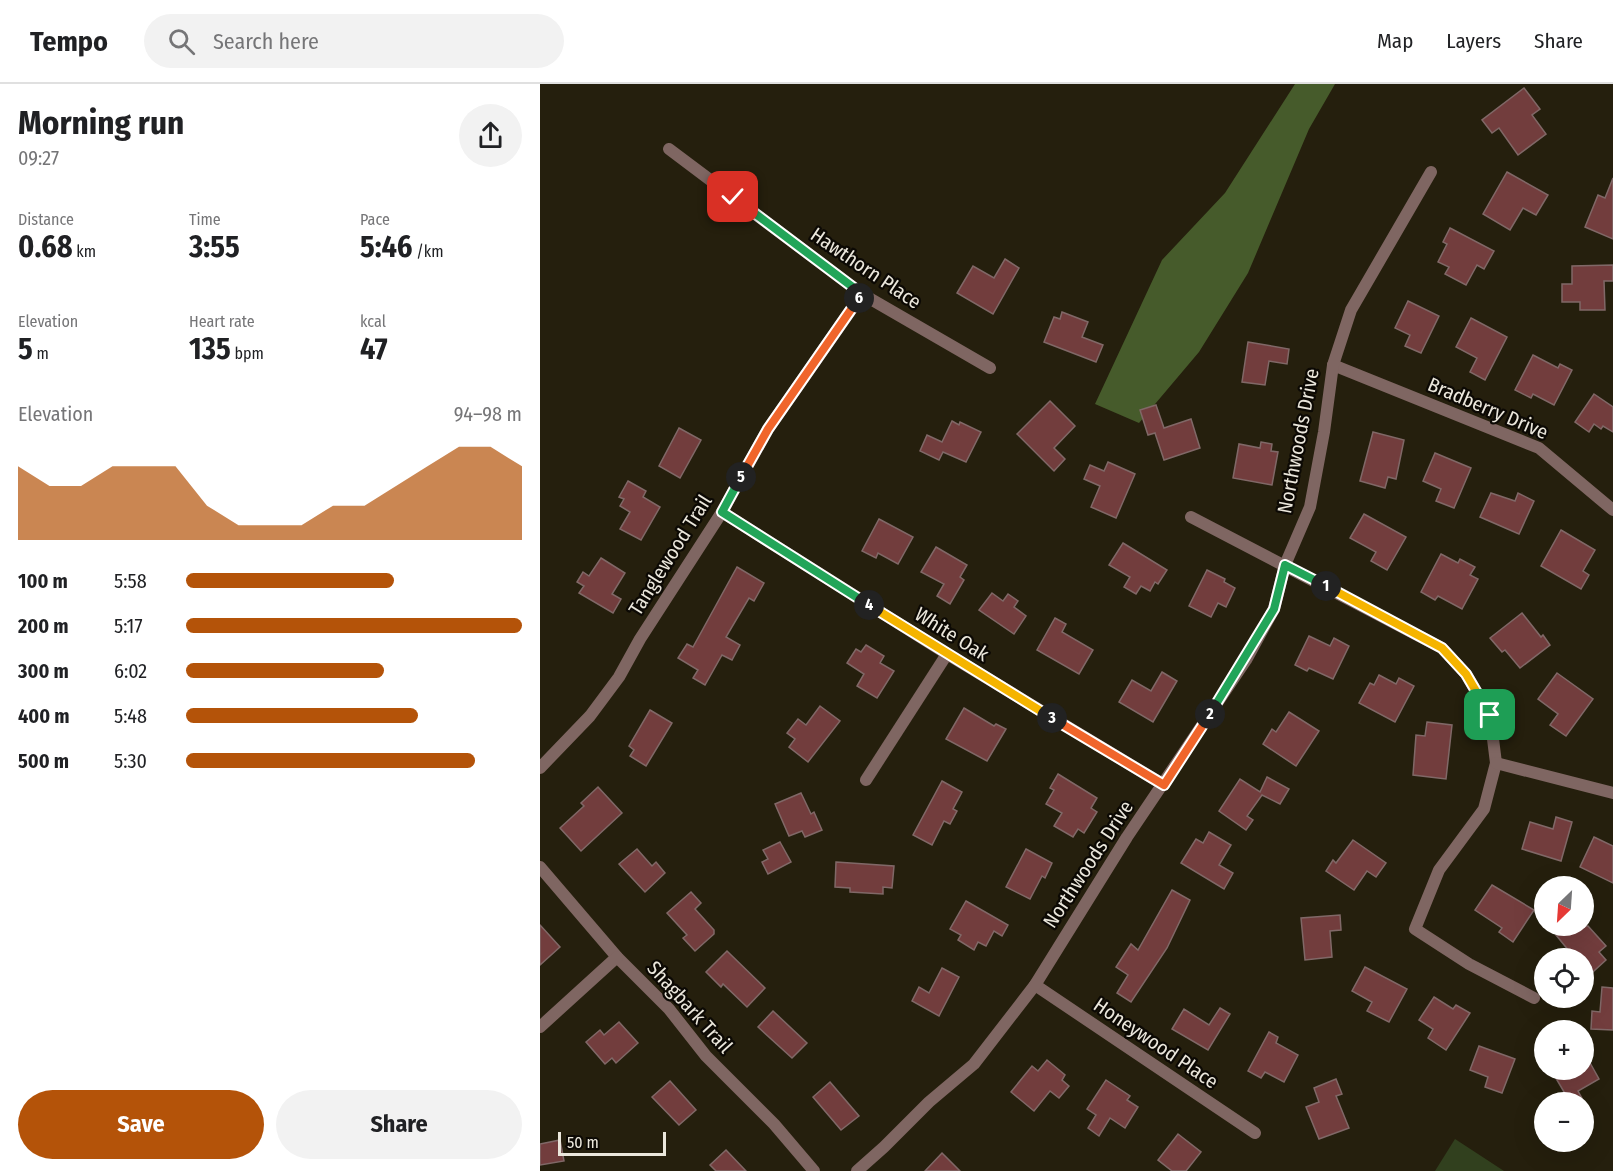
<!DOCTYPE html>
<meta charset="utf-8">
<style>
:root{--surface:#fff;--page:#f2f2f2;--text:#202124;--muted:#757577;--line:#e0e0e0;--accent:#b45309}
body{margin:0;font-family:"Fira Sans Condensed",sans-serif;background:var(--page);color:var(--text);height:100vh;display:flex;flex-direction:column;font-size:22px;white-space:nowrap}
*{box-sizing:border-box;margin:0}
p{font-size:20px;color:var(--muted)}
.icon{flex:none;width:33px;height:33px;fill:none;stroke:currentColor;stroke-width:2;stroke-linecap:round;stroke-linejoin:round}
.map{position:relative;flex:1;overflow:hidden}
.details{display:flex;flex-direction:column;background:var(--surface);width:540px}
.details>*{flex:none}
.needle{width:39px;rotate:205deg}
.tools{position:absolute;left:994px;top:792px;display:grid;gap:12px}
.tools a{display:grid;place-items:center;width:60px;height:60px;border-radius:50%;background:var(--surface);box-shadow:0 6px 24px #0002;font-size:30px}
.scale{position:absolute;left:18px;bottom:15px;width:108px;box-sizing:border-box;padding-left:6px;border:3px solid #ebe7dc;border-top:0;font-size:16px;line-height:21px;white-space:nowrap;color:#ebe7dc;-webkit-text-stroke:4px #0c0904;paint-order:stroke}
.pin{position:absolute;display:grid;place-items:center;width:51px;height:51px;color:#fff;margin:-26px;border-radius:12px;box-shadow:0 3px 9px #0006}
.km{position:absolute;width:30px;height:30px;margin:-15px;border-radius:50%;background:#222;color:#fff;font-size:16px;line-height:30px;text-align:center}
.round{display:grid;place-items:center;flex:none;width:63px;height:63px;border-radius:32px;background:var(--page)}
.summary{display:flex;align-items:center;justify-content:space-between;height:102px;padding:0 18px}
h1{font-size:33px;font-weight:700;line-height:45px}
.stats{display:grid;grid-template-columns:repeat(3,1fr);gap:9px;height:102px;padding:6px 18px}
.stats div{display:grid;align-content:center}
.stats b{font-size:30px;font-weight:700}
.stats small{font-size:16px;font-weight:400}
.stats p{font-size:16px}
.chart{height:168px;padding:12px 18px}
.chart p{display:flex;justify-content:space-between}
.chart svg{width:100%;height:108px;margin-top:6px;fill:var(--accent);opacity:.7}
.primary-button{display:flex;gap:12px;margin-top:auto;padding:12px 18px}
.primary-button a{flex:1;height:69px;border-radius:36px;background:var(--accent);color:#fff;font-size:24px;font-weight:700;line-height:69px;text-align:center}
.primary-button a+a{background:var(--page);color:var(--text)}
ul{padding:0 18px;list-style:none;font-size:20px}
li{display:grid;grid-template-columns:96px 72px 1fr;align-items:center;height:45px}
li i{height:15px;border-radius:8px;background:var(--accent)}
header{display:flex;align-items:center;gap:36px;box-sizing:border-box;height:84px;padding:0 30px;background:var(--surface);border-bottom:2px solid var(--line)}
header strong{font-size:28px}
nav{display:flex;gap:33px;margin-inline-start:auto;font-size:21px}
.search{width:420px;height:54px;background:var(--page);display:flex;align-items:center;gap:15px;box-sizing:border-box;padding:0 21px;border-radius:33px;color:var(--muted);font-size:22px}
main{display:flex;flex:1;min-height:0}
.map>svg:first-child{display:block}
.green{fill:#31401e}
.forest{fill:#465b2b}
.building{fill:#723d3d;stroke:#806867;stroke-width:1.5}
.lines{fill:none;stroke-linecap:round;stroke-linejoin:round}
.minor{stroke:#7f6662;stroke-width:12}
.split-1-casing{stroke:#fff;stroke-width:12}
.split-2-casing{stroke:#fff;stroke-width:12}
.split-3-casing{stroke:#fff;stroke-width:12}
.split-4-casing{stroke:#fff;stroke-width:12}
.split-5-casing{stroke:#fff;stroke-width:12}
.split-6-casing{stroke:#fff;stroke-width:12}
.split-7-casing{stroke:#fff;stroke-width:12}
.split-1{stroke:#f5b400;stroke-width:8}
.split-2{stroke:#22a559;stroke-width:8}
.split-3{stroke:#f0652b;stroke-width:8}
.split-4{stroke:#f5b400;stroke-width:8}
.split-5{stroke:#22a559;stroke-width:8}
.split-6{stroke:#f0652b;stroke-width:8}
.split-7{stroke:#22a559;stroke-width:8}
.labels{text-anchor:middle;stroke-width:4.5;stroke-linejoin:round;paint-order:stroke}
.street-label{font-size:20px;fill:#ebe7dc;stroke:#0c0904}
</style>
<header>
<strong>Tempo</strong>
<div class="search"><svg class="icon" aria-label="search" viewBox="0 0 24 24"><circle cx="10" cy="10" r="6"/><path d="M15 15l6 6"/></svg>Search here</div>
<nav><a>Map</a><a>Layers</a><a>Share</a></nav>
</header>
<main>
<section class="details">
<div class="summary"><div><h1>Morning run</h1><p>09:27</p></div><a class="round"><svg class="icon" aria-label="share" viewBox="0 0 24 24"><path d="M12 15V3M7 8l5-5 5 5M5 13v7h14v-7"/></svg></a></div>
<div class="stats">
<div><p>Distance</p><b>0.68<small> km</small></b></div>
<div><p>Time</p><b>3:55</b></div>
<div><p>Pace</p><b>5:46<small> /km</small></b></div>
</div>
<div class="stats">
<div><p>Elevation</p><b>5<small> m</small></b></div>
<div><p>Heart rate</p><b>135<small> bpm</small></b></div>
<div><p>kcal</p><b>47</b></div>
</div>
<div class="chart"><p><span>Elevation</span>94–98 m</p>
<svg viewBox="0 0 160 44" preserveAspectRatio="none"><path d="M0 44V14L10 22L20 22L30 14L40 14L50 14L60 30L70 38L80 38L90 38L100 30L110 30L120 22L130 14L140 6L150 6L160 14V44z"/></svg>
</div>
<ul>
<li><b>100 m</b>5:58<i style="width:62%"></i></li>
<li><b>200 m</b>5:17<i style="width:100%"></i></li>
<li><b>300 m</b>6:02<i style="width:59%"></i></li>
<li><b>400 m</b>5:48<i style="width:69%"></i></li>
<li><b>500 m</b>5:30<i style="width:86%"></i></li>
</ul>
<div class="primary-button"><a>Save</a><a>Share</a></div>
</section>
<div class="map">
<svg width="1073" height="1087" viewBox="0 0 1073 1087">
<rect width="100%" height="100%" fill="#251f0d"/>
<path class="green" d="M 915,1055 L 964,1087 L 895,1087 Z"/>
<path class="forest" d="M 755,0 L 795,0 L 769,45 L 708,189 L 659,268 L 599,339 L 555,320 L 622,176 L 685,109 Z"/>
<g class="building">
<path d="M 984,4 L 1000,25 L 992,31 L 1006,50 L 978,71 L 959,44 L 952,49 L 942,36 Z"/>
<path d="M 967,88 L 1008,111 L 996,131 L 983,124 L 970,146 L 943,130 Z"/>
<path d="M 1073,94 L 1073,155 L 1045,143 L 1058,111 L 1065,114 Z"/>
<path d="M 910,144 L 954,167 L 944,185 L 937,181 L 926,201 L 905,190 L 909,183 L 898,178 L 907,160 L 903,158 Z"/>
<path d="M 465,175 L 479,184 L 453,230 L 417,209 L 433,182 L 454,194 Z"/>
<path d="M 1073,181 L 1073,197 L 1064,197 L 1065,226 L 1040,226 L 1040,218 L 1022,218 L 1022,200 L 1032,200 L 1032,182 Z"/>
<path d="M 868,217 L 899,232 L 881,269 L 865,262 L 870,251 L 855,244 Z"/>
<path d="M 522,228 L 548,238 L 542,253 L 563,261 L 556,278 L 504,258 L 514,233 L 520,235 Z"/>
<path d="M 931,234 L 967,253 L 945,296 L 930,288 L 937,274 L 916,263 Z"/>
<path d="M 708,258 L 749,265 L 747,280 L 729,277 L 725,301 L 702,298 Z"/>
<path d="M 993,271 L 1018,284 L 1020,280 L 1032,286 L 1014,321 L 993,310 L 991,314 L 975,306 Z"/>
<path d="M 1054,310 L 1073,323 L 1073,348 L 1063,342 L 1061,345 L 1054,340 L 1049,348 L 1035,338 Z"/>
<path d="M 510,317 L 535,342 L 514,364 L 525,375 L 514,387 L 477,350 Z"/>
<path d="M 616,321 L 624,344 L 651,335 L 660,364 L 624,376 L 615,349 L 608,351 L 600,326 Z"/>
<path d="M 412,337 L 419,341 L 420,338 L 441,348 L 426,378 L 403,368 L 399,376 L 380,367 L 387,351 L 402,358 Z"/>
<path d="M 139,344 L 161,356 L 140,394 L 119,382 Z"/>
<path d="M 833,348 L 864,356 L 856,395 L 848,393 L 845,404 L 820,397 Z"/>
<path d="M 721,358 L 732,360 L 731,367 L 738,368 L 732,401 L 693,394 L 699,360 L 720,364 Z"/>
<path d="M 895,369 L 931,384 L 914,424 L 896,417 L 901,405 L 883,397 Z"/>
<path d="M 568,378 L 595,390 L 576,434 L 551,423 L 560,402 L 544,395 L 550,381 L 564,387 Z"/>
<path d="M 88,397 L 106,407 L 103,413 L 120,423 L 101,456 L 80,445 L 90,428 L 80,422 L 84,415 L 79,413 Z"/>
<path d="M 951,409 L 975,417 L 978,409 L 994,417 L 979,450 L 940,433 Z"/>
<path d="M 824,430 L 866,453 L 847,486 L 831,477 L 836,468 L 810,454 Z"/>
<path d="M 339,435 L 373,453 L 358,480 L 338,469 L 336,474 L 322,467 Z"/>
<path d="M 1021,446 L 1055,466 L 1043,487 L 1049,491 L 1041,505 L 1001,482 Z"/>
<path d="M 583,459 L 627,486 L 618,500 L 615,498 L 610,507 L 601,502 L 596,510 L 584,503 L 590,493 L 569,481 Z"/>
<path d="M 396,463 L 427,481 L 420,493 L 424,496 L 410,520 L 397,512 L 404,500 L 381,488 Z"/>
<path d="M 901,470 L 918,479 L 920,475 L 935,483 L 930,491 L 938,495 L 922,525 L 898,512 L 895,516 L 881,508 Z"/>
<path d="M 61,474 L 85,489 L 72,510 L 81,515 L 73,529 L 39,509 L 44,502 L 37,498 L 43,488 L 49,492 Z"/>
<path d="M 197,483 L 224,499 L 214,517 L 209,514 L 186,553 L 200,561 L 192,576 L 182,571 L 165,601 L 153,594 L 158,586 L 138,574 L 147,560 L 153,563 Z"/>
<path d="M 667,486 L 685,495 L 684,498 L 695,504 L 686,523 L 678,519 L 671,533 L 649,522 Z"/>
<path d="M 452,509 L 463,517 L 468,510 L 478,517 L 474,523 L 486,532 L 474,550 L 439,526 Z"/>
<path d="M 982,529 L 1001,553 L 1003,551 L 1010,561 L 980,584 L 965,566 L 962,568 L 950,554 Z"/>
<path d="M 515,534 L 526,540 L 522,548 L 553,566 L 539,590 L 497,566 Z"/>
<path d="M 769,552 L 790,562 L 794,554 L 809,562 L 793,595 L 769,584 L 767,587 L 755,581 Z"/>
<path d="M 326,561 L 344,572 L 340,579 L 354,587 L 337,614 L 317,602 L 324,590 L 307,579 L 316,565 L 321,568 Z"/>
<path d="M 622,588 L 637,597 L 613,638 L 579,618 L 592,596 L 611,607 Z"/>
<path d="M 1017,589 L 1053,615 L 1026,652 L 1010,641 L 1018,630 L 998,615 Z"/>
<path d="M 839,591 L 856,600 L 859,594 L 874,602 L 855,638 L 819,619 L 830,599 L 834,601 Z"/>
<path d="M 280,622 L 300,637 L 268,678 L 249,663 L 255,655 L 247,649 L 258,635 L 266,641 Z"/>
<path d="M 424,624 L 454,642 L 456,640 L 466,645 L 447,677 L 406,655 Z"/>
<path d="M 110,626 L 132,639 L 106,682 L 90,672 L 94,666 L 89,662 Z"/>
<path d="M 749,628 L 779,647 L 756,682 L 723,660 L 732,645 L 736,648 Z"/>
<path d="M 887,638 L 912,641 L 906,695 L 873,691 L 876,651 L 885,652 Z"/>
<path d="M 518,690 L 557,714 L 551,724 L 557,728 L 544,749 L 538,745 L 533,753 L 514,742 L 522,729 L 506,720 L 514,706 L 510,704 Z"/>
<path d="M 727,693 L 749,705 L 740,720 L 722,711 L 707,732 L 713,736 L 706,746 L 679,727 L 700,695 L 720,708 Z"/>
<path d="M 402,697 L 422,708 L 413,725 L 417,727 L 410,740 L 404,737 L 392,761 L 373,751 Z"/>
<path d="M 58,703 L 82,729 L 41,767 L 20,744 L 44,722 L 41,719 Z"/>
<path d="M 261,709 L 271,730 L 274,728 L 282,746 L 265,753 L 262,747 L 249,752 L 235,720 Z"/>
<path d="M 1016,733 L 1032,738 L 1021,777 L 982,765 L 990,738 L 1013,745 Z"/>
<path d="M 669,748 L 691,761 L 679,781 L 693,789 L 684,805 L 641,779 L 656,755 L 663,759 Z"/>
<path d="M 1054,753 L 1073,762 L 1073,799 L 1040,783 Z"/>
<path d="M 813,756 L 846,779 L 836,793 L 827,787 L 814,806 L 786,787 L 793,776 L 796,779 Z"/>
<path d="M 240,758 L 251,778 L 228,790 L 222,778 L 228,775 L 223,766 Z"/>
<path d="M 97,765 L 112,782 L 116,778 L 125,789 L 105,808 L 79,780 Z"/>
<path d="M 486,765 L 512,779 L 505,794 L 502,792 L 490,815 L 466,803 Z"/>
<path d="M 296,778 L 354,782 L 352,804 L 343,803 L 343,810 L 310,808 L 310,804 L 295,803 Z"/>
<path d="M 952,801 L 994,826 L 973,858 L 959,848 L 962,844 L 935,826 Z"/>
<path d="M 632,806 L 650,816 L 627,864 L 591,918 L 577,909 L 588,891 L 576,883 L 591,860 L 598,866 Z"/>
<path d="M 151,808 L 161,819 L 155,825 L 174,846 L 174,850 L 155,867 L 143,854 L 147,851 L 127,829 Z"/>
<path d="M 426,817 L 468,841 L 462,852 L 454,847 L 446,862 L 438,858 L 434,866 L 418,856 L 421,851 L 410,845 Z"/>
<path d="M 800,831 L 801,846 L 790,847 L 792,873 L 765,876 L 761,834 Z"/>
<path d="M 0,841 L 20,863 L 0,881 Z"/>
<path d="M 1026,842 L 1048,842 L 1066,862 L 1059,868 L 1066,876 L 1044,896 L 1044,874 L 1021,874 L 1029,867 L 1016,851 Z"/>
<path d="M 187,867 L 225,904 L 207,923 L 183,900 L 181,903 L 166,888 Z"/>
<path d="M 825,883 L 867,905 L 849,938 L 827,927 L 832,918 L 812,907 Z"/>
<path d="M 402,884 L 419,893 L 399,932 L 372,917 L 379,903 L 389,909 Z"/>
<path d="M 1062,903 L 1073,904 L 1073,946 L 1051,945 L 1052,927 L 1060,928 Z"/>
<path d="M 894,913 L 913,925 L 916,921 L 930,929 L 906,966 L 888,954 L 893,945 L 879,936 Z"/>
<path d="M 680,924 L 690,930 L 668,966 L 632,945 L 644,925 L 669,941 Z"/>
<path d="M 233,927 L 267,959 L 252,974 L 218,943 Z"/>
<path d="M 79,938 L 98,959 L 76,979 L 72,974 L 65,980 L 46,958 L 60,946 L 64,951 Z"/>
<path d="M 729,948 L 738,953 L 736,959 L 758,971 L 744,998 L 725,988 L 721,994 L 708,987 Z"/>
<path d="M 939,962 L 975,975 L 962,1009 L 945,1003 L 948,993 L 930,986 Z"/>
<path d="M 1044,968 L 1059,995 L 1038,1007 L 1044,1018 L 1030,1018 L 1011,986 L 1044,986 Z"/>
<path d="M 507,976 L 525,991 L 522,996 L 529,1002 L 519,1014 L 510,1007 L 494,1027 L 471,1008 L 492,982 L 498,987 Z"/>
<path d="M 796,995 L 802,1010 L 796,1012 L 809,1044 L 779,1055 L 766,1023 L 779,1018 L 774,1004 Z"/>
<path d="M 566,996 L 590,1012 L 587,1016 L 598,1023 L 585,1044 L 570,1034 L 559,1052 L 548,1044 L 556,1031 L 547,1025 Z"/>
<path d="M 130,997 L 156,1026 L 139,1041 L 112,1013 Z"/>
<path d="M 290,998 L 319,1032 L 301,1046 L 273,1013 Z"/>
<path d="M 638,1050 L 661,1068 L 646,1087 L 632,1087 L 618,1076 Z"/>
<path d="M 20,1056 L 24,1077 L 0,1081 L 0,1060 Z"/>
<path d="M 186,1066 L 206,1087 L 176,1087 L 170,1081 Z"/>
<path d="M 402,1069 L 420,1087 L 385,1087 Z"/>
</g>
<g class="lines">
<g class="minor">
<path d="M 129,65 L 322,210 L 450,284"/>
<path d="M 793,281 L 999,364 L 1073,426"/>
<path d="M 182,428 L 407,570 L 624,701"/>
<path d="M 651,433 L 902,564 L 926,590 L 950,631 L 956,679 L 944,725 L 899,786 L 875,845 L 929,880 L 994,914"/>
<path d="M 956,679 L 1073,709"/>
<path d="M 0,684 L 50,632 L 79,593 L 100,555 L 182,428 L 228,345 L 322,210"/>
<path d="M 326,696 L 407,570"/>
<path d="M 0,783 L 77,873 L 129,925 L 166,972 L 234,1040 L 274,1087"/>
<path d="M 495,901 L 715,1049"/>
<path d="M 0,943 L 77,873"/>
<path d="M 317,1087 L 344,1063 L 389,1018 L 434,980 L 495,901 L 587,753 L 706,576 L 734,525 L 745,481 L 770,423 L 784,348 L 793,281 L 811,226 L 891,88"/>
</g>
</g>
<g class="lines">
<g class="split-1-casing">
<path id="split-1" d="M 786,502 L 902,564 L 926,590 L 950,631"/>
</g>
<g class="split-2-casing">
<path id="split-2" d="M 670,630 L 734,525 L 745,481 L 786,502"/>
</g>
<g class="split-3-casing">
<path id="split-3" d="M 512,634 L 624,701 L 670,630"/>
</g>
<g class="split-4-casing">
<path id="split-4" d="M 329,521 L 512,634"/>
</g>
<g class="split-5-casing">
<path id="split-5" d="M 201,393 L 182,428 L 329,521"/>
</g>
<g class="split-6-casing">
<path id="split-6" d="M 201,393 L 228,345 L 319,214"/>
</g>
<g class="split-7-casing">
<path id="split-7" d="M 193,113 L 322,210 L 319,214"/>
</g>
<use href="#split-1" class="split-1"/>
<use href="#split-2" class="split-2"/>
<use href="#split-3" class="split-3"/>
<use href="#split-4" class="split-4"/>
<use href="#split-5" class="split-5"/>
<use href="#split-6" class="split-6"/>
<use href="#split-7" class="split-7"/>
</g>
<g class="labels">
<g class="street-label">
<text transform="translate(326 184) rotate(34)" y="7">Hawthorn Place</text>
<text transform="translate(948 324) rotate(23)" y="7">Bradberry Drive</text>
<text transform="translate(758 357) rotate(-79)" y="7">Northwoods Drive</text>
<text transform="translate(130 471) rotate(-58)" y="7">Tanglewood Trail</text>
<text transform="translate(412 550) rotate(32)" y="7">White Oak</text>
<text transform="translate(548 780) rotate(-57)" y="7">Northwoods Drive</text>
<text transform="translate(150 923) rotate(48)" y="7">Shagbark Trail</text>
<text transform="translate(616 959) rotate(34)" y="7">Honeywood Place</text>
</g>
</g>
</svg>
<div class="tools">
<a><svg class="needle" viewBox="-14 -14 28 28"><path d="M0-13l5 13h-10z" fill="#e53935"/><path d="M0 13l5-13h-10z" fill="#757577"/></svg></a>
<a><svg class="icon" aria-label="locate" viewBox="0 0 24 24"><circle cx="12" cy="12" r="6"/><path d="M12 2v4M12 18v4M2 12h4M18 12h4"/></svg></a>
<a>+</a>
<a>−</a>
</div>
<div class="scale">50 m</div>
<div class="pin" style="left:950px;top:631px;background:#1e9e55"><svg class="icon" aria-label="arrive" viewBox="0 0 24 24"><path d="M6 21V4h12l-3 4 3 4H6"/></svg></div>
<div class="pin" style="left:193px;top:113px;background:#d93025"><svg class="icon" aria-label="check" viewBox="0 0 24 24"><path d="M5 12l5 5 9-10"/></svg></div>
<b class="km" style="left:786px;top:502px">1</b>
<b class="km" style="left:670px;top:630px">2</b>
<b class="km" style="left:512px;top:634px">3</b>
<b class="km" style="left:329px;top:521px">4</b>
<b class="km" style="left:201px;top:393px">5</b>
<b class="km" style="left:319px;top:214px">6</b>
</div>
</main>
